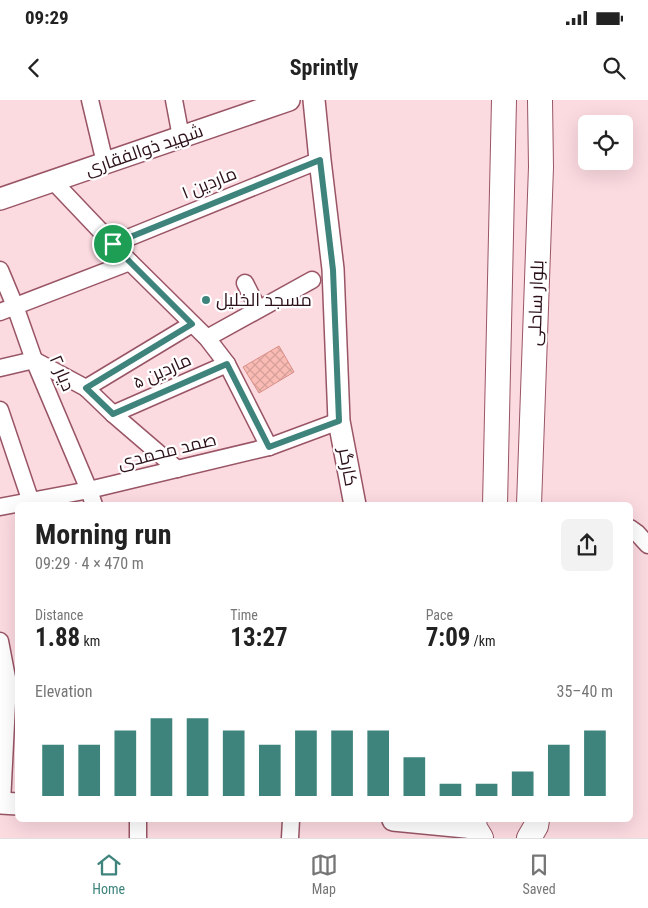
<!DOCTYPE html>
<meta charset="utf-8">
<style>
:root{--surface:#fff;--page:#f2f2f2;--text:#222;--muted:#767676;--line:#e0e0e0;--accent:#3e847c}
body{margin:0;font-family:"Roboto Condensed",Cairo,sans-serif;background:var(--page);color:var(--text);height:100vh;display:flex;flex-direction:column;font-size:19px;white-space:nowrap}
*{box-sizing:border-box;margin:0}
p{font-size:16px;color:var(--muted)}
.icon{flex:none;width:28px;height:28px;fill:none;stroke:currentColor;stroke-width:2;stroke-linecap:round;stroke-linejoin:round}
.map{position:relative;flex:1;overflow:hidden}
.panel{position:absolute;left:15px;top:402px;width:618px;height:320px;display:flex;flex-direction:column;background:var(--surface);border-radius:8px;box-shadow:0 5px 20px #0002}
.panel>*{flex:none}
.tools{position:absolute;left:578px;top:15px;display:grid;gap:10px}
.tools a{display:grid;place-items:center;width:55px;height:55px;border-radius:8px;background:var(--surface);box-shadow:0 5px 20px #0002;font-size:25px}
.pin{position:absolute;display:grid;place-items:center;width:42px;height:42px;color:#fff;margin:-21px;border:2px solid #fff;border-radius:50%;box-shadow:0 1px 5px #0007}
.round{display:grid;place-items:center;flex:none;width:52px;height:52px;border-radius:8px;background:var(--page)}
.summary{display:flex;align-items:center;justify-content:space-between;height:85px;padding:0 20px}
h1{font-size:28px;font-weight:700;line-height:38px}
.stats{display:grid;grid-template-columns:repeat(3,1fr);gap:8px;height:85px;padding:5px 20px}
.stats div{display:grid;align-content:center}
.stats b{font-size:25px;font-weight:700}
.stats small{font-size:14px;font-weight:400}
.stats p{font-size:14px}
.chart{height:140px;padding:10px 20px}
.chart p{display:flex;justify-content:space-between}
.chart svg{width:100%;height:90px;margin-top:5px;stroke:var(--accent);stroke-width:6}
.status{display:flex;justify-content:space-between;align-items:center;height:35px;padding:0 25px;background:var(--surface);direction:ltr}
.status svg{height:14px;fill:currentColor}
header{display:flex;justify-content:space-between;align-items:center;height:65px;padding:0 20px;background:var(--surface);font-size:22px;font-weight:700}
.menu{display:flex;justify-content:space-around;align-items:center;height:70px;border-top:1px solid var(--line);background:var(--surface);font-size:14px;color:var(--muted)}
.menu a{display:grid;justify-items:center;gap:2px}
.menu .current{color:var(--accent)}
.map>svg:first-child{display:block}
.building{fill:url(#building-cross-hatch);stroke:#d98f88}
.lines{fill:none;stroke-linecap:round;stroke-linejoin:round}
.minor-casing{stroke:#995565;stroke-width:19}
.tertiary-casing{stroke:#995565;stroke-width:24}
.secondary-casing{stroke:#995565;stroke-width:26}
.minor{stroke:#fff;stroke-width:16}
.tertiary{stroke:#fff;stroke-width:21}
.secondary{stroke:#fff;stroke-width:24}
.route-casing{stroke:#fff;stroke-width:10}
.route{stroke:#3e847c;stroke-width:6}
.poi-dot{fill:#3e847c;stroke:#fff;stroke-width:2}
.labels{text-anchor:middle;stroke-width:4.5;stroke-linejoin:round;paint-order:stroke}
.street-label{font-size:18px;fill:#2c1118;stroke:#fff}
.poi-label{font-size:18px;fill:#2c1118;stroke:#fff;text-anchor:start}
</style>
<div class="status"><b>09:29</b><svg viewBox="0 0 49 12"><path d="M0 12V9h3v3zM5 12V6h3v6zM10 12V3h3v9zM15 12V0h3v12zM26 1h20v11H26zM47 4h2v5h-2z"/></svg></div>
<header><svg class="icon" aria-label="back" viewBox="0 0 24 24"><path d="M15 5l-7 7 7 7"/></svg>Sprintly<svg class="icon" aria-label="search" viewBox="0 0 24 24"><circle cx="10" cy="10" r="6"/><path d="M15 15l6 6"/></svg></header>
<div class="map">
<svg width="648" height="738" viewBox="0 0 648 738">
<defs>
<pattern id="building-cross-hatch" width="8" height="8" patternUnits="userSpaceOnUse" patternTransform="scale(1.25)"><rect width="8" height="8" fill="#f9bbb4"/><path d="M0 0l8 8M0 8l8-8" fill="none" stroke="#d6a09a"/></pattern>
</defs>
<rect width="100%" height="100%" fill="#fbdae0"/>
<path class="building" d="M 279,246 L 294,272 L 259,293 L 243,267 Z"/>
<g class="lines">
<g class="minor-casing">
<g id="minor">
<path d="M 90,0 L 105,63"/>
<path d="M 174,0 L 181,37"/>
<path d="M 53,81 L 130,162 L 207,238 L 227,264 L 269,347"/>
<path d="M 113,144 L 320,60"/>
<path d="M 0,170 L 15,206 L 34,260 L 89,390 L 94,405"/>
<path d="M 245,183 L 258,209"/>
<path d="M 0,212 L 130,162"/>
<path d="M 207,238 L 312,180"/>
<path d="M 0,268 L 34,260 L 86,288 L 113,314 L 177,369"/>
<path d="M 86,288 L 192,224"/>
<path d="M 0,310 L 32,405"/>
<path d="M 113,314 L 227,264"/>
<path d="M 0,407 L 89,390 L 269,347 L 339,321"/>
<path d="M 630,428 L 637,433 L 648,445"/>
<path d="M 0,541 L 8,583 L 2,703"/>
<path d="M 138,738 L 138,720"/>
<path d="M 290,738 L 291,720"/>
</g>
</g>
<g class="tertiary-casing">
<g id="tertiary">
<path d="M 314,0 L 320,60 L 333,169 L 339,321 L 355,405"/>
<path d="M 0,99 L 289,0"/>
<path d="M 0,703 L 18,704"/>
<path d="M 393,720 L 475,728"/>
</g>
</g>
<g class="secondary-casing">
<g id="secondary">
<path d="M 495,405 L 504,0"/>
<path d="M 529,405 L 541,67 L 540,0"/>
<path d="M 474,720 L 475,728 L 481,738"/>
<path d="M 529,738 L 536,726 L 537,720"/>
</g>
</g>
<use href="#minor" class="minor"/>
<use href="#tertiary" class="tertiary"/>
<use href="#secondary" class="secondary"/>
</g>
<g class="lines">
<g class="route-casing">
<path id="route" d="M 320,60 L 333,170 L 339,321 L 269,347 L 227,264 L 113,314 L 86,288 L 192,224 L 130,162 L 113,144 Z"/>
</g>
<use href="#route" class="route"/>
</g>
<circle class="poi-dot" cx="206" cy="200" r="5"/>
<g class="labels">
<g class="street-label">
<text transform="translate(144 50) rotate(-19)" y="6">شهید ذوالفقاری</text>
<text transform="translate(209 83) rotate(-22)" y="6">ماردین ۱</text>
<text transform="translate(536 203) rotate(-88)" y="6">بلوار ساحلی</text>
<text transform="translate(162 271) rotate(-24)" y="6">ماردین ۵</text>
<text transform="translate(62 273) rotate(67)" y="6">دیار ۲</text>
<text transform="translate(167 351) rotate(-14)" y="6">صمد محمدی</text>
<text transform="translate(348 367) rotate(80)" y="6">کارگر</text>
</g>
<g class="poi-label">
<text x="216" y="206">مسجد الخلیل</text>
</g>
</g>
</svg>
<div class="tools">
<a><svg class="icon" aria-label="locate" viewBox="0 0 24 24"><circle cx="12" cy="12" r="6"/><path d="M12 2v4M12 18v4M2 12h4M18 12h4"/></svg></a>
</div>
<div class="pin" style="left:113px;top:144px;background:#1e9e55"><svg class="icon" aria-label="arrive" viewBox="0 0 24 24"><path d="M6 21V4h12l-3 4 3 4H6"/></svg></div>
<section class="panel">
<div class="summary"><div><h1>Morning run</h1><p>09:29 · 4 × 470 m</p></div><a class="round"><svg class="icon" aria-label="share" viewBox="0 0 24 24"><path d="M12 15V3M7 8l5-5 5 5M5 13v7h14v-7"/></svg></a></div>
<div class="stats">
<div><p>Distance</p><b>1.88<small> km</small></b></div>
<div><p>Time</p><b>13:27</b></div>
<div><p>Pace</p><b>7:09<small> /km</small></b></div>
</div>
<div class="chart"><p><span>Elevation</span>35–40 m</p>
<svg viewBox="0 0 160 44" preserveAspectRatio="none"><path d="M5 44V19M15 44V19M25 44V12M35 44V6M45 44V6M55 44V12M65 44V19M75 44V12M85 44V12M95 44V12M105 44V25M115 44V38M125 44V38M135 44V32M145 44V19M155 44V12"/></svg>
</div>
</section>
</div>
<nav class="menu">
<a class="current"><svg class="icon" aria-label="home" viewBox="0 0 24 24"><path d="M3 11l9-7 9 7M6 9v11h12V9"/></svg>Home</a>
<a><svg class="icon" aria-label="map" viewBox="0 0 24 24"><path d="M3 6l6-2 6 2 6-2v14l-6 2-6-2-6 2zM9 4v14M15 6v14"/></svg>Map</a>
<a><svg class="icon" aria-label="saved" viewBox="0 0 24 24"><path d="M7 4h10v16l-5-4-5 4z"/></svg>Saved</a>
</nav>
